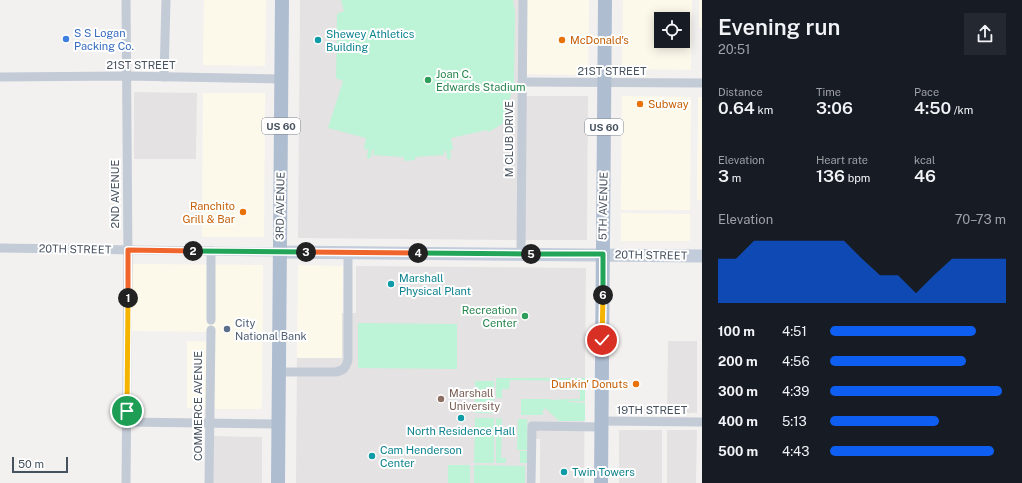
<!DOCTYPE html>
<meta charset="utf-8">
<style>
:root{--surface:#171b24;--page:#242831;--text:#f1f3f6;--muted:#9ea1a6;--accent:#0d5ef1}
body{margin:0;font-family:"Public Sans",sans-serif;background:var(--page);color:var(--text);height:100vh;display:flex;flex-direction:column;font-size:15px;white-space:nowrap}
*{box-sizing:border-box;margin:0}
p{font-size:13px;color:var(--muted)}
.icon{flex:none;width:22px;height:22px;fill:none;stroke:currentColor;stroke-width:2;stroke-linecap:round;stroke-linejoin:round}
.map{position:relative;flex:1;overflow:hidden}
.details{display:flex;flex-direction:column;background:var(--surface);width:320px}
.details>*{flex:none}
.fabs{position:absolute;left:654px;top:12px;display:grid;gap:8px}
.fabs a{display:grid;place-items:center;width:36px;height:36px;border-radius:0px;background:var(--surface);box-shadow:0 2px 10px #0003;font-size:20px}
.scale{position:absolute;left:12px;bottom:10px;width:56px;box-sizing:border-box;padding-left:4px;border:2px solid #47525f;border-top:0;font-size:11px;line-height:14px;white-space:nowrap;color:#47525f;-webkit-text-stroke:3px #fff;paint-order:stroke}
.pin{position:absolute;display:grid;place-items:center;width:34px;height:34px;color:#fff;margin:-17px;border:2px solid #fff;border-radius:50%;box-shadow:0 1px 4px #0007}
.km{position:absolute;width:20px;height:20px;margin:-10px;border-radius:50%;background:#222;color:#fff;font-size:11px;line-height:20px;text-align:center}
.round{display:grid;place-items:center;flex:none;width:42px;height:42px;border-radius:0px;background:var(--page)}
.overview{display:flex;align-items:center;justify-content:space-between;height:68px;padding:0 16px}
h1{font-size:22px;font-weight:600;line-height:30px}
.figures{display:grid;grid-template-columns:repeat(3,1fr);gap:6px;height:68px;padding:4px 16px}
.figures div{display:grid;align-content:center}
.figures b{font-size:17px;font-weight:600}
.figures small{font-size:11px;font-weight:400}
.figures p{font-size:11px}
.chart{height:112px;padding:8px 16px}
.chart p{display:flex;justify-content:space-between}
.chart svg{width:100%;height:72px;margin-top:4px;fill:var(--accent);opacity:.7}
ul{padding:0 16px;list-style:none;font-size:13px}
li{display:grid;grid-template-columns:64px 48px 1fr;align-items:center;height:30px}
li i{height:10px;border-radius:5px;background:var(--accent)}
main{display:flex;flex:1;min-height:0}
.map>svg:first-child{display:block}
.commercial{fill:#fdf9ea;fill-rule:evenodd}
.education{fill:#e4e2e2}
.green{fill:#bdf3d6}
.lines{fill:none;stroke-linecap:round;stroke-linejoin:round}
.minor{stroke:#c3cbd6;stroke-width:9}
.secondary{stroke:#c2ccda;stroke-width:13}
.primary{stroke:#afbdd1;stroke-width:14}
.split-1-casing{stroke:#fff;stroke-width:8}
.split-2-casing{stroke:#fff;stroke-width:8}
.split-3-casing{stroke:#fff;stroke-width:8}
.split-4-casing{stroke:#fff;stroke-width:8}
.split-5-casing{stroke:#fff;stroke-width:8}
.split-6-casing{stroke:#fff;stroke-width:8}
.split-7-casing{stroke:#fff;stroke-width:8}
.split-1{stroke:#f5b400;stroke-width:5}
.split-2{stroke:#f0652b;stroke-width:5}
.split-3{stroke:#22a559;stroke-width:5}
.split-4{stroke:#f0652b;stroke-width:5}
.split-5{stroke:#22a559;stroke-width:5}
.split-6{stroke:#22a559;stroke-width:5}
.split-7{stroke:#f5b400;stroke-width:5}
.shop-dot{fill:#3f7fe0;stroke:#fff;stroke-width:1.5}
.culture-dot{fill:#0f9aa8;stroke:#fff;stroke-width:1.5}
.food-dot{fill:#e8710a;stroke:#fff;stroke-width:1.5}
.leisure-dot{fill:#2e9e5b;stroke:#fff;stroke-width:1.5}
.service-dot{fill:#5c6f8a;stroke:#fff;stroke-width:1.5}
.education-dot{fill:#8d6e63;stroke:#fff;stroke-width:1.5}
.labels{text-anchor:middle;stroke-width:4;stroke-linejoin:round;paint-order:stroke}
.shield{fill:#fff;stroke:#7e868f;stroke-width:1}
.shield-label{font-size:10px;font-weight:bold;fill:#47525f}
.shop-label{font-size:11px;fill:#366cbe;stroke:#fff;text-anchor:start}
.culture-label{font-size:11px;fill:#0d838f;stroke:#fff;text-anchor:start}
.food-label{font-size:11px;fill:#c56008;stroke:#fff;text-anchor:start}
.street-label{font-size:11px;fill:#47525f;stroke:#fff}
.leisure-label{font-size:11px;fill:#27864d;stroke:#fff;text-anchor:start}
.service-label{font-size:11px;fill:#4e5e75;stroke:#fff;text-anchor:start}
.education-label{font-size:11px;fill:#785e54;stroke:#fff;text-anchor:start}
</style>
<main>
<div class="map">
<svg width="702" height="483" viewBox="0 0 702 483">
<rect width="100%" height="100%" fill="#f3f1f0"/>
<g class="commercial">
<path d="M 204,0 L 266,0 L 265,66 L 203,65 Z"/>
<path d="M 527,0 L 589,0 L 588,75 L 526,74 Z"/>
<path d="M 623,0 L 692,0 L 691,70 L 622,69 ZM 661,19 L 683,19 L 683,41 L 661,41 Z"/>
<rect x="699" y="0" width="3" height="28"/>
<path d="M 203,93 L 265,93 L 264,237 L 202,237 Z"/>
<path d="M 622,96 L 691,97 L 690,210 L 621,210 Z"/>
<path d="M 698,97 L 702,97 L 702,200 L 697,200 Z"/>
<path d="M 621,213 L 690,214 L 690,241 L 621,241 Z"/>
<path d="M 133,264 L 263,265 L 262,409 L 214,409 L 215,332 L 132,331 Z"/>
<path d="M 298,265 L 343,266 L 342,358 L 297,358 Z"/>
<path d="M 187,341 L 208,342 L 207,409 L 187,408 Z"/>
</g>
<g class="education">
<path d="M 300,0 L 520,0 L 518,240 L 298,238 Z"/>
<path d="M 134,92 L 197,93 L 196,159 L 134,159 Z"/>
<path d="M 526,96 L 588,96 L 587,240 L 525,240 Z"/>
<path d="M 356,266 L 586,268 L 584,483 L 540,483 L 540,439 L 527,439 L 526,483 L 296,483 L 297,358 L 342,358 L 342,313 L 356,313 Z"/>
<path d="M 668,341 L 697,341 L 697,413 L 667,413 Z"/>
<rect x="619" y="430" width="43" height="53"/>
<path d="M 667,430 L 697,430 L 696,483 L 667,483 Z"/>
<path d="M 214,436 L 262,437 L 262,483 L 213,483 Z"/>
</g>
<g class="green">
<path d="M 341,0 L 513,0 L 515,12 L 514,83 L 509,102 L 514,105 L 510,109 L 514,113 C 507,122 498,127 488,132 L 487,130 L 451,138 L 453,150 L 450,150 L 451,157 L 449,160 L 447,158 L 446,151 L 444,151 L 444,155 L 415,157 L 415,160 L 404,161 L 404,157 L 373,155 L 374,150 L 372,150 L 371,157 L 368,159 L 367,157 L 368,149 L 364,149 L 366,138 L 328,128 L 343,81 L 336,78 L 337,14 L 344,11 Z"/>
<path d="M 358,323 L 457,324 L 457,369 L 358,368 Z"/>
<path d="M 496,378 L 585,378 L 585,401 L 570,401 L 570,399 L 580,399 L 580,391 L 578,391 L 577,381 L 510,380 L 509,389 L 502,389 L 502,398 L 496,398 Z"/>
<rect x="475" y="381" width="19" height="32"/>
<path d="M 521,399 L 551,399 L 551,400 L 569,399 L 569,402 L 585,403 L 585,421 L 559,421 L 545,408 L 542,412 L 544,413 L 542,415 L 521,415 Z"/>
<path d="M 475,418 L 494,418 L 494,463 L 474,463 Z"/>
<path d="M 496,418 L 502,419 L 501,458 L 506,458 L 506,463 L 496,463 Z"/>
<path d="M 518,419 L 527,419 L 528,450 L 517,450 Z"/>
<rect x="520" y="451" width="8" height="12"/>
<rect x="448" y="465" width="22" height="18"/>
<path d="M 474,465 L 525,466 L 525,483 L 474,483 Z"/>
</g>
<g class="lines">
<g class="minor">
<path d="M 0,77 L 126,76 L 282,79"/>
<path d="M 164,77 L 166,0"/>
<path d="M 522,82 L 702,83"/>
<path d="M 0,248 L 280,252"/>
<path d="M 521,254 L 523,0"/>
<path d="M 211,320 L 211,251"/>
<path d="M 279,372 L 335,372 C 343,371 346,368 348,360 L 348,252"/>
<path d="M 602,421 L 702,422"/>
<path d="M 127,422 L 278,424"/>
<path d="M 126,483 L 128,261 L 126,0"/>
<path d="M 209,483 L 211,330"/>
<path d="M 531,483 L 532,426 L 601,427"/>
</g>
<path class="secondary" d="M 280,252 L 702,256"/>
<g class="primary">
<path d="M 278,483 L 282,0"/>
<path d="M 601,483 L 605,0"/>
</g>
</g>
<g class="lines">
<g class="split-1-casing">
<path id="split-1" d="M 127,411 L 128,298"/>
</g>
<g class="split-2-casing">
<path id="split-2" d="M 128,298 L 128,250 L 193,251"/>
</g>
<g class="split-3-casing">
<path id="split-3" d="M 193,251 L 306,252"/>
</g>
<g class="split-4-casing">
<path id="split-4" d="M 306,252 L 418,253"/>
</g>
<g class="split-5-casing">
<path id="split-5" d="M 418,253 L 531,254"/>
</g>
<g class="split-6-casing">
<path id="split-6" d="M 531,254 L 603,254 L 603,295"/>
</g>
<g class="split-7-casing">
<path id="split-7" d="M 602,340 L 603,295"/>
</g>
<use href="#split-1" class="split-1"/>
<use href="#split-2" class="split-2"/>
<use href="#split-3" class="split-3"/>
<use href="#split-4" class="split-4"/>
<use href="#split-5" class="split-5"/>
<use href="#split-6" class="split-6"/>
<use href="#split-7" class="split-7"/>
</g>
<circle class="shop-dot" cx="66" cy="39" r="4"/>
<g class="culture-dot">
<circle cx="318" cy="40" r="4"/>
<circle cx="391" cy="284" r="4"/>
<circle cx="461" cy="418" r="4"/>
<circle cx="372" cy="456" r="4"/>
<circle cx="564" cy="472" r="4"/>
</g>
<g class="food-dot">
<circle cx="562" cy="40" r="4"/>
<circle cx="640" cy="104" r="4"/>
<circle cx="243" cy="212" r="4"/>
<circle cx="636" cy="384" r="4"/>
</g>
<g class="leisure-dot">
<circle cx="428" cy="80" r="4"/>
<circle cx="525" cy="316" r="4"/>
</g>
<circle class="service-dot" cx="227" cy="329" r="4"/>
<circle class="education-dot" cx="441" cy="399" r="4"/>
<g class="labels">
<g class="shield">
<rect x="262" y="118" width="38" height="16" rx="3"/>
<rect x="585" y="119" width="38" height="16" rx="3"/>
</g>
<g class="shield-label">
<text x="281" y="130">US 60</text>
<text x="604" y="131">US 60</text>
</g>
<g class="shop-label">
<text x="74" y="37">S S Logan<tspan x="74" dy="13">Packing Co.</tspan></text>
</g>
<g class="culture-label">
<text x="326" y="38">Shewey Athletics<tspan x="326" dy="13">Building</tspan></text>
<text x="399" y="282">Marshall<tspan x="399" dy="13">Physical Plant</tspan></text>
<text x="461" y="435" text-anchor="middle">North Residence Hall</text>
<text x="380" y="454">Cam Henderson<tspan x="380" dy="13">Center</tspan></text>
<text x="572" y="476">Twin Towers</text>
</g>
<g class="food-label">
<text x="570" y="44">McDonald's</text>
<text x="648" y="108">Subway</text>
<text x="235" y="210" text-anchor="end">Ranchito<tspan x="235" dy="13">Grill &amp; Bar</tspan></text>
<text x="628" y="388" text-anchor="end">Dunkin' Donuts</text>
</g>
<g class="street-label">
<text x="141" y="69">21ST STREET</text>
<text x="612" y="75">21ST STREET</text>
<text transform="translate(509 139) rotate(-90)" y="4">M CLUB DRIVE</text>
<text transform="translate(115 194) rotate(-90)" y="4">2ND AVENUE</text>
<text transform="translate(280 206) rotate(-89)" y="4">3RD AVENUE</text>
<text transform="translate(603 206) rotate(-89)" y="4">5TH AVENUE</text>
<text transform="translate(75 249) rotate(1)" y="4">20TH STREET</text>
<text transform="translate(651 255) rotate(1)" y="4">20TH STREET</text>
<text transform="translate(198 406) rotate(-90)" y="4">COMMERCE AVENUE</text>
<text x="652" y="414">19TH STREET</text>
</g>
<g class="leisure-label">
<text x="436" y="78">Joan C.<tspan x="436" dy="13">Edwards Stadium</tspan></text>
<text x="517" y="314" text-anchor="end">Recreation<tspan x="517" dy="13">Center</tspan></text>
</g>
<g class="service-label">
<text x="235" y="327">City<tspan x="235" dy="13">National Bank</tspan></text>
</g>
<g class="education-label">
<text x="449" y="397">Marshall<tspan x="449" dy="13">University</tspan></text>
</g>
</g>
</svg>
<div class="fabs">
<a><svg class="icon" aria-label="locate" viewBox="0 0 24 24"><circle cx="12" cy="12" r="6"/><path d="M12 2v4M12 18v4M2 12h4M18 12h4"/></svg></a>
</div>
<div class="scale">50 m</div>
<div class="pin" style="left:127px;top:411px;background:#1e9e55"><svg class="icon" aria-label="arrive" viewBox="0 0 24 24"><path d="M6 21V4h12l-3 4 3 4H6"/></svg></div>
<div class="pin" style="left:602px;top:340px;background:#d93025"><svg class="icon" aria-label="check" viewBox="0 0 24 24"><path d="M5 12l5 5 9-10"/></svg></div>
<b class="km" style="left:128px;top:298px">1</b>
<b class="km" style="left:193px;top:251px">2</b>
<b class="km" style="left:306px;top:252px">3</b>
<b class="km" style="left:418px;top:253px">4</b>
<b class="km" style="left:531px;top:254px">5</b>
<b class="km" style="left:603px;top:295px">6</b>
</div>
<section class="details">
<div class="overview"><div><h1>Evening run</h1><p>20:51</p></div><a class="round"><svg class="icon" aria-label="share" viewBox="0 0 24 24"><path d="M12 15V3M7 8l5-5 5 5M5 13v7h14v-7"/></svg></a></div>
<div class="figures">
<div><p>Distance</p><b>0.64<small> km</small></b></div>
<div><p>Time</p><b>3:06</b></div>
<div><p>Pace</p><b>4:50<small> /km</small></b></div>
</div>
<div class="figures">
<div><p>Elevation</p><b>3<small> m</small></b></div>
<div><p>Heart rate</p><b>136<small> bpm</small></b></div>
<div><p>kcal</p><b>46</b></div>
</div>
<div class="chart"><p><span>Elevation</span>70–73 m</p>
<svg viewBox="0 0 160 44" preserveAspectRatio="none"><path d="M0 44V17L10 17L20 6L30 6L40 6L50 6L60 6L70 6L80 17L90 27L100 27L110 38L120 27L130 17L140 17L150 17L160 17V44z"/></svg>
</div>
<ul>
<li><b>100 m</b>4:51<i style="width:83%"></i></li>
<li><b>200 m</b>4:56<i style="width:77%"></i></li>
<li><b>300 m</b>4:39<i style="width:98%"></i></li>
<li><b>400 m</b>5:13<i style="width:62%"></i></li>
<li><b>500 m</b>4:43<i style="width:93%"></i></li>
</ul>
</section>
</main>
